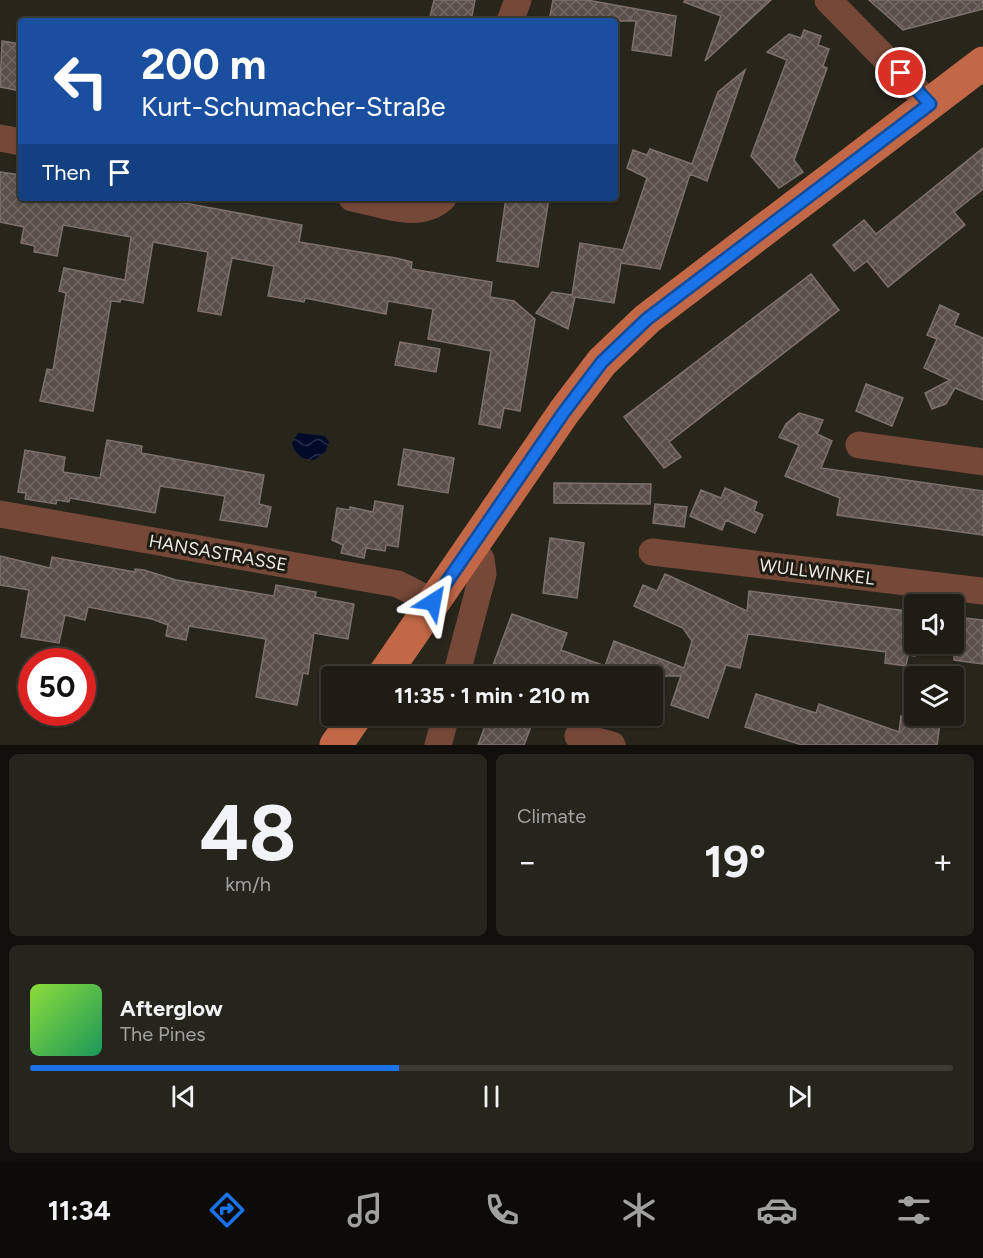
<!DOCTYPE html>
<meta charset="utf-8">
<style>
:root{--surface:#1e1c14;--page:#26251d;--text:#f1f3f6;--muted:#a1a1a0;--line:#3c3a34;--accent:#1a73e8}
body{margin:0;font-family:Figtree,sans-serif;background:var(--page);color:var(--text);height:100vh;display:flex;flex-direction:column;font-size:22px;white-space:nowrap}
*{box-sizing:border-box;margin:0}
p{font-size:20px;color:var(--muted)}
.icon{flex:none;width:33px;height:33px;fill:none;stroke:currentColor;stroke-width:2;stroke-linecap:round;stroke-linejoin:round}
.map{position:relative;height:745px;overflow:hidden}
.side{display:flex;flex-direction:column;gap:9px;padding:9px;background:#100f0b;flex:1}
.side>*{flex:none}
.banner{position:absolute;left:18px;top:18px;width:600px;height:183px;border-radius:6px;box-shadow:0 2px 4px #0004,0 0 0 2px var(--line);background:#1a4fa0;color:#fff;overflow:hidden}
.buttons{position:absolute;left:904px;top:594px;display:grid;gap:12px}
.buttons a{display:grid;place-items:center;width:60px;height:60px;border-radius:6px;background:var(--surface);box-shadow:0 2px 4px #0004,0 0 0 2px var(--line);font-size:30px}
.speed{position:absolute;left:18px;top:648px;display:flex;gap:12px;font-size:30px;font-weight:700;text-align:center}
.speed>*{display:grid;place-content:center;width:78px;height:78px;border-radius:50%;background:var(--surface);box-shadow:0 2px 4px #0004,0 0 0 2px var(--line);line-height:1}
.speed .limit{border:9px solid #d22;background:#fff;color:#111}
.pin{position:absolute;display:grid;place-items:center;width:51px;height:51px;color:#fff;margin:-26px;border:3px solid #fff;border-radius:50%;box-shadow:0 2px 6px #0007}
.me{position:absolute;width:66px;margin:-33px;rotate:34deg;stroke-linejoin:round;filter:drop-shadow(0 0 4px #0008)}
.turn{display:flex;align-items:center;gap:21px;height:126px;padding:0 24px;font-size:27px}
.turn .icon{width:78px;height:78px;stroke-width:2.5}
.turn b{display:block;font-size:42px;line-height:51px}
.then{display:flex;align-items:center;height:57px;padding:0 24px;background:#0003;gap:12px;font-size:22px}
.big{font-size:45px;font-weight:700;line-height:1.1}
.side .card{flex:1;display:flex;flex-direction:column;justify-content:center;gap:9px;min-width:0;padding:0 21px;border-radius:9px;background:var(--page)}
.side .dial{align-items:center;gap:0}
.dial b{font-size:78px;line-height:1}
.song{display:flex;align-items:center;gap:18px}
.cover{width:72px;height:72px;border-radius:9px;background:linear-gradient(135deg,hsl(90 70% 55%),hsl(150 70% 35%))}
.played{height:6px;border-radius:3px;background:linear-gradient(90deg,var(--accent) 40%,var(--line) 40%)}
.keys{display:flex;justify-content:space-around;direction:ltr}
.heat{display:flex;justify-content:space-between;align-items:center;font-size:33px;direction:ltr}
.side .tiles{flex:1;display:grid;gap:9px;grid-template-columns:1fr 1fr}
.card:last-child{grid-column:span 2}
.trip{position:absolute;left:321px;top:666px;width:342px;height:60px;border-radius:6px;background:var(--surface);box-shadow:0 2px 4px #0004,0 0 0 2px var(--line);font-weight:700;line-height:60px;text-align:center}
.dock{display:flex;height:96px;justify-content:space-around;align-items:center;background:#0c0b08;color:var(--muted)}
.dock .icon{width:42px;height:42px}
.dock .selected{color:var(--accent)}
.dock b{font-size:27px;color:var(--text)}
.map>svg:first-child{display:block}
.water{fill:url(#water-waves)}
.building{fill:url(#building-cross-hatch);stroke:#7e716b;stroke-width:1.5}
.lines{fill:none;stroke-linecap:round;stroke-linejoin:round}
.minor{stroke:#754838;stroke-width:27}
.major{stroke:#c26847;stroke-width:33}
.route-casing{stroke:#114b97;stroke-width:15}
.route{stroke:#1a73e8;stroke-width:10}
.labels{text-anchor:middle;stroke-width:6;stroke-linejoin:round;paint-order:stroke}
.street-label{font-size:18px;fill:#eceae3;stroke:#1e1b12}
</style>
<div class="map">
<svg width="983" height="745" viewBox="0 0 983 745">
<defs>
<pattern id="water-waves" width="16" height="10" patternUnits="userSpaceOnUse" patternTransform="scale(1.5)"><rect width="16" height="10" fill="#000b2a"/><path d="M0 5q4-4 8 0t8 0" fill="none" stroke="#252f49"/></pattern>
<pattern id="building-cross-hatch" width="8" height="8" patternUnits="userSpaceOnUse" patternTransform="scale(1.5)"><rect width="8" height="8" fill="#5a4f49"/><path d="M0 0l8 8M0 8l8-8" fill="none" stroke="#726863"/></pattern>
</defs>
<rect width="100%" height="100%" fill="#28251b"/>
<!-- water -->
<path class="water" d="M298,433L325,436L329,442L326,451L314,460C303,461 294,453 292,443Z"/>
<!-- building -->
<path class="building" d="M434,0H475L471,21H429Z
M553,0H587L676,16L671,56L632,50L636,21H549Z
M685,0H771L705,61L721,16L684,2Z
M869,0H983V9L903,30Z
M804,30L821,36L818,45L829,49L823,66L827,68L794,160L803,172L779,188L751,156L787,60L767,52L789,34L801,38Z
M2,41L21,44V91L0,87Z
M745,70L707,181L690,174L660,269L621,263L614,303L575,297L568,329L536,313L552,292L572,295L580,243L623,250L647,178L627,168L633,150L647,155L650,149L692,164L718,92Z
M983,148V189L954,212L965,225L888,287L867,261L854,271L833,245L864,220L876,234Z
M0,172L21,175V198H158L302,225L299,242L396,258L412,262L411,269L492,282L490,297L514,301L535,319L520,411L504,408L500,428L479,424L491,351L428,339L433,309L388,301L386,314L305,298L304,302L268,296L274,266L232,258L221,315L198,311L208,252L153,242L143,303L121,299L120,302L111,301L93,411L40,401L47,369L53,370L66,293L59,291L64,268L125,280L131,237L63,225L57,256L34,252L35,246L21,243L24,227L0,222Z
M506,198H549L538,267L497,261Z
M811,274L839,310L669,442L681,457L664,468L624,417Z
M940,305L959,314L954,325L983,338V400L955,388L946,404L932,409L925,393L950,380L924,368L937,339L927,335Z
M400,342L440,349L436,372L395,365Z
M866,384L903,398L892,426L856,411Z
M799,413L823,420L817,434L832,441L821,468L983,491V535L837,515L840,498L785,476L799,445L779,437L786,424Z
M107,440L142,446L141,453L264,475L259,504L271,507L267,527L220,520L225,496L160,486L155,513L70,498L69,502L57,500L56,504L25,499L26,493L18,492L25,450L65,457L63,472L100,478Z
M404,449L454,458L448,493L398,485Z
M554,483L651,484L650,504L554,503Z
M725,488L757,502L754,511L763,515L755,533L726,520L722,530L690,516L701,490L721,498Z
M375,501L403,506L398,547L386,545L385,551L366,548L364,558L341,553L343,545L332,540L337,508L350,510V507L373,512Z
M655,504L687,507L684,527L653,523Z
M550,538L584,543L577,598L543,593Z
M0,556L50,568L52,557L135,572V569L144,570L176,580L274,596L276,585L316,592L315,597L354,604L348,639L314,633L308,674L303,673L297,705L256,697L266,639L189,626L186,640L166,636L168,625L152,619L88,607L85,620L65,615L59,643L21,637L29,590L0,585Z
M665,574L747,611L749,591L915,612V656L908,655L906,666L885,663L886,652L748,634L740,668L726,665L708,718L671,705L681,676H489L512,614L567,633L561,650L605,666L614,641L684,668L692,641L683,628L634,606L643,585L657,591Z
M954,617L983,620V664L954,660Z
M756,694L816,713L819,704L899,732L901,716H941L937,745H802L745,727Z
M489,716H535L524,745H478Z"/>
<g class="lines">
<!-- minor -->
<path class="minor" d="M828,0L930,104
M510,21L518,0
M0,138L21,142
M352,198C381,203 419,221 443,198
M859,445L983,462
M0,514L398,584L433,602
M652,552L983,591
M456,676L483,574L481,559L470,549
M578,736L612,745
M438,745L446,716"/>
<!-- major -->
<path class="major" d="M383,676L564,412L602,362L647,319L983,63
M336,745L356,716"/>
</g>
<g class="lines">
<!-- route casing -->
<g class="route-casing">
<path id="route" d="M433,602L564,412L602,362L647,319L930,104L901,73"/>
</g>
<!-- route -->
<use href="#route" class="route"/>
</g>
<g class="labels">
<!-- street labels -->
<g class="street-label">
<text transform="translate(218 553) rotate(10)" y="6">HANSASTRASSE</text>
<text transform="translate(817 572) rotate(7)" y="6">WULLWINKEL</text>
</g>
</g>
</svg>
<div class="buttons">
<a><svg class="icon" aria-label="sound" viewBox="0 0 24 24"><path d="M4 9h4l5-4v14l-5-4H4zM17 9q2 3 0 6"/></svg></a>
<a><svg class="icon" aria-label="layers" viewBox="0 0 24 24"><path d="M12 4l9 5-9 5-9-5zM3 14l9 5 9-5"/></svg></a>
</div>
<div class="speed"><div class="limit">50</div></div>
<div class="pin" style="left:901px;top:73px;background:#d93025"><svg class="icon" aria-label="arrive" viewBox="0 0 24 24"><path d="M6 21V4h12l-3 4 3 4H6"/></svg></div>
<svg class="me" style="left:433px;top:602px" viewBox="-20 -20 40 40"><path d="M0-17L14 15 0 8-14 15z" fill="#1a73e8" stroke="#fff" stroke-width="4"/></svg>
<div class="trip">11:35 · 1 min · 210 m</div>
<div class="banner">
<div class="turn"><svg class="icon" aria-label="left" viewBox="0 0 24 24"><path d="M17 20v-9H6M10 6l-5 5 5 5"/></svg><div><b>200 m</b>Kurt-Schumacher-Straße</div></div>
<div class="then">Then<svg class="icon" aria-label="arrive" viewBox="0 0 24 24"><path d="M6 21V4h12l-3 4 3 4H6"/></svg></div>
</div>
</div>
<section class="side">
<div class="tiles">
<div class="card dial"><b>48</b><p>km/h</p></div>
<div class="card"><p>Climate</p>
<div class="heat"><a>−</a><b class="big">19°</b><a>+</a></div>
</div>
<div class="card">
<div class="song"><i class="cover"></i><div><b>Afterglow</b><p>The Pines</p></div></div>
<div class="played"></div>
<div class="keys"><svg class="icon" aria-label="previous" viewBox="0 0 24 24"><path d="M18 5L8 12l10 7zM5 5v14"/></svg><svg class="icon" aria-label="pause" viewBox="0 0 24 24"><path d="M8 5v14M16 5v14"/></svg><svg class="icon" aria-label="next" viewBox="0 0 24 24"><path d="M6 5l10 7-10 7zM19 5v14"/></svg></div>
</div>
</div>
</section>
<nav class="dock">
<b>11:34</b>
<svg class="icon selected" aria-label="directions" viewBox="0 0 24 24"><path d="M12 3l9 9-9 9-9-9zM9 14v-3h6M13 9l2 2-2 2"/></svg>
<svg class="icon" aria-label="music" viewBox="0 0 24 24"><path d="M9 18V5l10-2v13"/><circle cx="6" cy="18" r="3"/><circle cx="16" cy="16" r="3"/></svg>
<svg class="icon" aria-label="phone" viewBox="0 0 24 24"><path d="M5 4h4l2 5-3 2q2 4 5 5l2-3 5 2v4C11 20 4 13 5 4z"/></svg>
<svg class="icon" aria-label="climate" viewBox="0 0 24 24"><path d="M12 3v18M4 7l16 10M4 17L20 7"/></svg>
<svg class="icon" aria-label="car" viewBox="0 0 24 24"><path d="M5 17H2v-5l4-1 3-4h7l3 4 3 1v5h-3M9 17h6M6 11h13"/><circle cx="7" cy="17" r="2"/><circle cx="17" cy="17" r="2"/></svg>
<svg class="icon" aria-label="filters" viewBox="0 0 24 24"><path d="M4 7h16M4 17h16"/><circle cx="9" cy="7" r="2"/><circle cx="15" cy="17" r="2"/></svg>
</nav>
